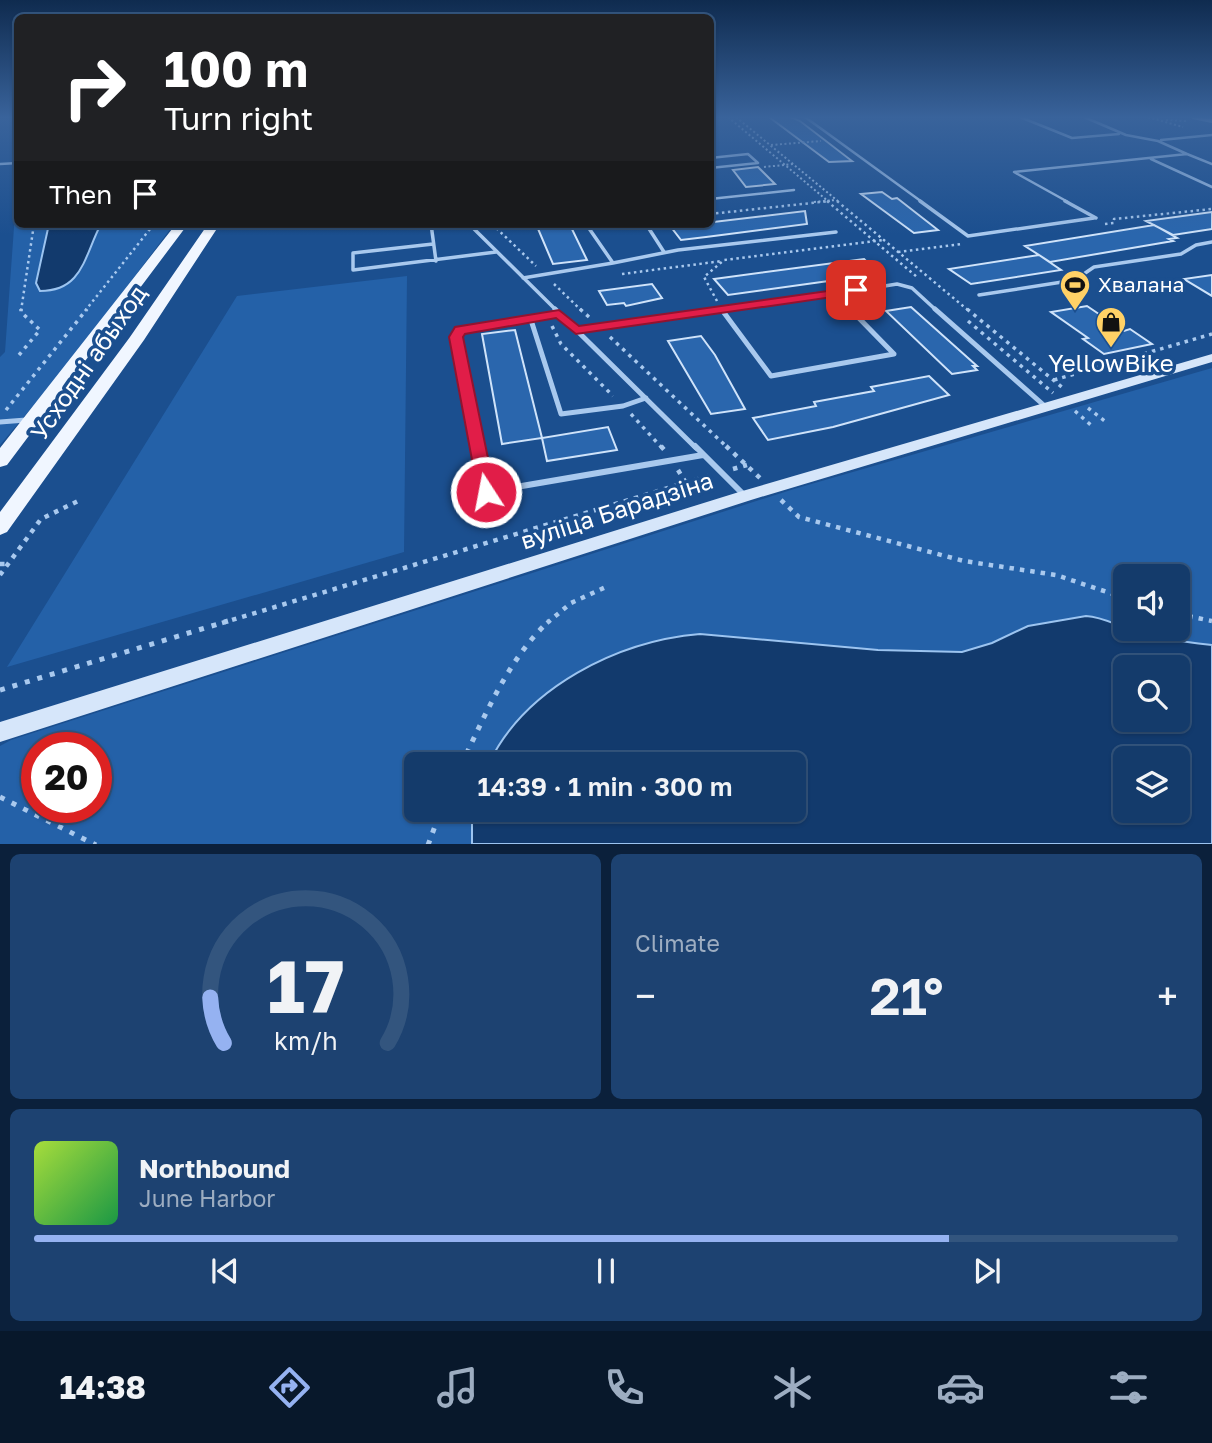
<!DOCTYPE html>
<meta charset="utf-8">
<style>
:root{--surface:#143b6b;--page:#1d4271;--text:#f1f3f6;--muted:#9dadc1;--line:#33557e;--accent:#95b2f1}
body{margin:0;font-family:"Golos Text",sans-serif;background:var(--page);color:var(--text);height:100vh;display:flex;flex-direction:column;font-size:26px;white-space:nowrap}
*{box-sizing:border-box;margin:0}
p{font-size:23px;color:var(--muted)}
.icon{flex:none;width:38px;height:38px;fill:none;stroke:currentColor;stroke-width:2;stroke-linecap:round;stroke-linejoin:round}
.map{position:relative;height:844px;overflow:hidden}
.details{display:flex;flex-direction:column;gap:10px;padding:10px;background:#0b203b;flex:1}
.details>*{flex:none}
.top-card{position:absolute;left:14px;top:14px;width:700px;height:214px;border-radius:10px;box-shadow:0 2px 5px #0004,0 0 0 2px var(--line);background:#202124;color:#fff;overflow:hidden}
.buttons{position:absolute;left:1113px;top:564px;display:grid;gap:14px}
.buttons a{display:grid;place-items:center;width:77px;height:77px;border-radius:10px;background:var(--surface);box-shadow:0 2px 5px #0004,0 0 0 2px var(--line);font-size:35px}
.speed{position:absolute;left:21px;top:732px;display:flex;gap:14px;font-size:35px;font-weight:700;text-align:center}
.speed>*{display:grid;place-content:center;width:91px;height:91px;border-radius:50%;background:var(--surface);box-shadow:0 2px 5px #0004,0 0 0 2px var(--line);line-height:1}
.speed .limit{border:10px solid #d22;background:#fff;color:#111}
.pin{position:absolute;display:grid;place-items:center;width:60px;height:60px;color:#fff;margin:-30px;border-radius:14px;box-shadow:0 4px 10px #0006}
.me{position:absolute;width:77px;margin:-38px;rotate:349deg;stroke-linejoin:round;filter:drop-shadow(0 0 5px #0008)}
.turn{display:flex;align-items:center;gap:24px;height:147px;padding:0 35px;font-size:32px}
.turn .icon{width:91px;height:91px;stroke-width:2.5}
.turn b{display:block;font-size:49px;line-height:60px}
.then{display:flex;align-items:center;height:66px;padding:0 35px;background:#0003;gap:14px;font-size:26px}
.big{font-size:52px;font-weight:600;line-height:1.1}
.details .widget{flex:1;display:flex;flex-direction:column;justify-content:center;gap:10px;min-width:0;padding:0 24px;border-radius:10px;background:var(--page)}
.details .dial{align-items:center;gap:0}
.dial svg{height:182px;overflow:visible;fill:none;stroke:var(--line);stroke-width:7;stroke-linecap:round;text-anchor:middle}
.dial text{fill:var(--text);stroke:none}
.song{display:flex;align-items:center;gap:21px}
.cover{width:84px;height:84px;border-radius:10px;background:linear-gradient(135deg,hsl(80 70% 55%),hsl(140 70% 35%))}
.played{height:7px;border-radius:4px;background:linear-gradient(90deg,var(--accent) 80%,var(--line) 80%)}
.keys{display:flex;justify-content:space-around;direction:ltr}
.heat{display:flex;justify-content:space-between;align-items:center;font-size:38px;direction:ltr}
.details .tiles{flex:1;display:grid;gap:10px;grid-template-columns:1fr 1fr}
.widget:last-child{grid-column:span 2}
.trip{position:absolute;left:404px;top:752px;width:402px;height:70px;border-radius:10px;background:var(--surface);box-shadow:0 2px 5px #0004,0 0 0 2px var(--line);font-weight:600;line-height:70px;text-align:center}
.tabs{display:flex;height:112px;justify-content:space-around;align-items:center;background:#08182b;color:var(--muted)}
.tabs .icon{width:49px;height:49px}
.tabs .current{color:var(--accent)}
.tabs b{font-size:32px;color:var(--text)}
.map>svg:first-child{display:block}
.green{fill:#2461a8;fill-rule:evenodd}
.water{fill:#123a6d;stroke:#9cc4f0;stroke-width:2;fill-rule:evenodd}
.building{fill:#2a66ad;stroke:#cfe3fa;stroke-width:2}
.lines{fill:none;stroke-linecap:round;stroke-linejoin:round}
.path-far4{stroke:#a9c9ee;stroke-width:2;stroke-dasharray:2 2.5;stroke-linecap:butt}
.path-far3{stroke:#a9c9ee;stroke-width:2.5;stroke-dasharray:2.5 3.5;stroke-linecap:butt}
.path-far2{stroke:#a9c9ee;stroke-width:3.5;stroke-dasharray:3.5 5;stroke-linecap:butt}
.path-far1{stroke:#a9c9ee;stroke-width:4.5;stroke-dasharray:4.5 6;stroke-linecap:butt}
.path{stroke:#a9c9ee;stroke-width:5;stroke-dasharray:5 8;stroke-linecap:butt}
.lane-far3{stroke:#a9c9ee;stroke-width:2.5}
.lane-far2{stroke:#a9c9ee;stroke-width:3.5}
.lane-far1{stroke:#a9c9ee;stroke-width:5}
.lane{stroke:#a9c9ee;stroke-width:6}
.secondary{fill:#d6e6fa;fill-rule:evenodd}
.primary{fill:#f0f6ff;fill-rule:evenodd}
.route{fill:#e11d48;stroke:#92132f;stroke-width:2}
.labels{text-anchor:middle;stroke-width:7;stroke-linejoin:round;paint-order:stroke}
.far-poi-label{font-size:21px;fill:#fff;stroke:#1b4f8f;text-anchor:start}
.street-label{font-size:24px;fill:#fff;stroke:#1b4f8f}
.poi-label{font-size:24px;fill:#fff;stroke:#1b4f8f}
</style>
<div class="map">
<svg width="1212" height="845" viewBox="0 0 1212 845">
<rect width="100%" height="100%" fill="#1b4f8f"/>
<!-- green -->
<path class="green" d="M17,186L18,224H174L72,360L0,445V357L5,352Z
M407,276L404,552L7,667L237,296Z
M1212,368V844H0V746L11,740L794,489ZM1125,576H1178V628H1125ZM1125,667H1178V719H1125ZM37,747H96V807H37ZM1125,758H1178V810H1125ZM416,765H794V810H416Z"/>
<!-- water -->
<path class="water" d="M49,224H101C84,256 83,291 40,291L36,283Z
M1086,616C1102,617 1114,624 1126,628C1153,638 1183,642 1212,645V844H472V810H794V765H488C525,687 618,641 700,634L878,650L962,652L992,643L1028,626ZM1125,667H1178V719H1125ZM1125,758H1178V810H1125Z"/>
<!-- building -->
<path class="building" d="M769,117H791L800,121L852,161L829,162Z
M758,167L775,184L746,187L733,170Z
M882,192L892,199L897,198L938,230L914,233L861,194Z
M805,211L807,224L706,237L681,240L671,227Z
M1212,212V229L1173,235L1146,221Z
M536,224L570,225L587,260L553,264Z
M1154,225L1177,238L1169,239L1173,241L1050,262L1025,246Z
M1039,255L1061,270L971,284L949,269Z
M864,259L879,274L728,295L714,279Z
M1212,275V296L1184,279Z
M652,284L662,298L626,306L624,303L607,305L599,291Z
M1087,306L1124,331L1130,329L1152,344L1104,354L1083,339L1088,338L1051,312Z
M911,307L977,366H973L977,370L952,374L886,311Z
M515,330L542,438L502,444L482,334Z
M701,336L715,355L745,409L711,414L668,341Z
M929,376L949,395L833,427L768,440L753,418L816,406L814,402L874,391L871,387Z
M608,427L617,450L547,461L542,438Z"/>
<g class="lines">
<!-- path-far4 -->
<path class="path-far4" d="M728,117L829,202
M736,117L839,202
M1148,117L1183,127
M1166,120L1186,121
M771,145L821,141
M764,167L794,164
M814,202L836,200"/>
<!-- path-far3 -->
<path class="path-far3" d="M827,201L917,277
M837,201L969,311
M710,214L830,201
M492,224L536,266
M1105,224L1114,223V219L1212,209
M898,252L962,244
M622,274L722,261
M554,284L582,311
M717,301L704,277L724,260L884,240
M21,311L34,224
M85,311L154,224"/>
<!-- path-far2 -->
<path class="path-far2" d="M580,309L589,317
M967,309L1063,388
M968,321L1053,393
M552,326L561,344L613,396
M610,337L728,448
M19,355L40,330L21,312V309
M1054,380L1212,334
M1088,408L1106,422
M6,410L87,309
M1075,411L1092,426
M631,414L662,448"/>
<!-- path-far1 -->
<path class="path-far1" d="M661,446L666,452
M726,446L760,478
M733,469L747,465
M678,470L686,483
M781,500L799,517L964,561L1056,575L1125,598
M0,564H8
M0,575L41,519L78,501
M1178,614L1212,621
M222,623L708,476
M547,623L571,603L608,586"/>
<!-- path -->
<path class="path" d="M0,690L228,621
M461,765C485,716 508,659 549,621
M0,797L96,845
M428,845L441,810"/>
<!-- lane-far3 -->
<path class="lane-far3" d="M805,117L922,202
M1020,117L1072,138L1119,134
M1161,140L1212,135
M1187,154L1212,164
M710,158L748,154L758,163L710,168
M1151,159L1212,187
M0,164L18,163
M710,199L794,190
M1068,202L1014,172L1187,154L1158,141L1126,135L1084,117"/>
<!-- lane-far2 -->
<path class="lane-far2" d="M920,201L968,236L1094,218
M1065,201L1096,218
M382,224V228L431,224L436,261
M469,224L557,311
M646,224L664,252
M433,244L353,253V270L496,252
M613,263L678,250L836,232
M523,278L613,263L586,224
M835,294L897,284L912,288L937,311
M979,295L1075,280L1094,267L1181,254L1196,245L1212,242
M722,310L835,294L851,311
M716,311L722,310"/>
<!-- lane-far1 -->
<path class="lane-far1" d="M555,309L696,448
M935,309L1047,408
M722,310L771,376L894,354L850,309
M722,310L729,309
M531,320L561,414L623,406L646,398
M576,330L722,310
M0,422L26,420
M478,448L456,337L460,330L560,314"/>
<!-- lane -->
<path class="lane" d="M478,446L487,492L703,455
M695,446L745,496"/>
<!-- secondary -->
<path class="secondary" d="M1191,117L1212,119V123L1192,119Z
M1212,354V362L751,500L0,742V722L739,492Z"/>
<!-- primary -->
<path class="primary" d="M176,224H188L7,465L0,467V448Z
M208,224H220L144,340L7,532L0,535V512L130,337Z"/>
</g>
<!-- sky -->
<linearGradient id="sky" x2="0" y2="1"><stop stop-color="#0f2b4f"/><stop offset="0.5" stop-color="#39639b"/><stop offset="1" stop-color="#39639b" stop-opacity="0"/></linearGradient>
<rect width="1212" height="235" fill="url(#sky)"/>
<!-- route -->
<path class="route" d="M856,287L860,288V293L576,334L556,318L465,334L463,337L495,492L486,499L478,492L449,337L455,327L559,310L579,326Z"/>
<!-- icons -->
<defs>
<g id="stadium-pin" transform="scale(1.575)"><path d="M0 17L-7.5 6A9.5 9.5 0 1 1 7.5 6Z" fill="#ffd166" stroke="#1b4f8f"/><path d="M0-5a6.5 5 0 1 0 0 10a6.5 5 0 1 0 0-10ZM-3.5-1.8h7v3.6h-7Z" fill="#111"/></g>
<g id="shop-pin" transform="scale(1.575)"><path d="M0 17L-7.5 6A9.5 9.5 0 1 1 7.5 6Z" fill="#ffd166" stroke="#1b4f8f"/><path d="M-5-2.5h2.3a2.7 3.5 0 0 1 5.4 0H5L5.5 6h-11ZM-1.5-2.5h3a1.5 2.3 0 0 0-3 0Z" fill="#111"/></g>
</defs>
<g fill-rule="evenodd">
<use href="#stadium-pin" x="1075" y="285"/>
<use href="#shop-pin" x="1111" y="322"/>
</g>
<g class="labels">
<!-- far-poi labels -->
<g class="far-poi-label">
<text x="1098" y="292">Хвалана</text>
</g>
<!-- street labels -->
<g class="street-label">
<text transform="translate(89 363) rotate(-55)" y="8">Усходні абыход</text>
<text transform="translate(617 511) rotate(-18)" y="8">вуліца Барадзіна</text>
</g>
<!-- poi labels -->
<g class="poi-label">
<text x="1111" y="372">YellowBike</text>
</g>
</g>
</svg>
<div class="buttons">
<a><svg class="icon" aria-label="sound" viewBox="0 0 24 24"><path d="M4 9h4l5-4v14l-5-4H4zM17 9q2 3 0 6"/></svg></a>
<a><svg class="icon" aria-label="search" viewBox="0 0 24 24"><circle cx="10" cy="10" r="6"/><path d="M15 15l6 6"/></svg></a>
<a><svg class="icon" aria-label="layers" viewBox="0 0 24 24"><path d="M12 4l9 5-9 5-9-5zM3 14l9 5 9-5"/></svg></a>
</div>
<div class="speed"><div class="limit">20</div></div>
<div class="pin" style="left:856px;top:290px;background:#d93025"><svg class="icon" aria-label="arrive" viewBox="0 0 24 24"><path d="M6 21V4h12l-3 4 3 4H6"/></svg></div>
<svg class="me" style="left:486px;top:492px" viewBox="-20 -20 40 40"><circle r="17" fill="#e11d48" stroke="#fff" stroke-width="3"/><path d="M0-11L8 9 0 5-8 9z" fill="#fff"/></svg>
<div class="trip">14:39 · 1 min · 300 m</div>
<div class="top-card">
<div class="turn"><svg class="icon" aria-label="right" viewBox="0 0 24 24"><path d="M7 20v-9h11M14 6l5 5-5 5"/></svg><div><b>100 m</b>Turn right</div></div>
<div class="then">Then<svg class="icon" aria-label="arrive" viewBox="0 0 24 24"><path d="M6 21V4h12l-3 4 3 4H6"/></svg></div>
</div>
</div>
<section class="details">
<div class="tiles">
<div class="widget dial"><svg viewBox="0 0 100 80">
<path d="M14 69A42 42 0 1 1 86 69"/>
<path d="M14 69A42 42 0 0 1 8 49" stroke="#95b2f1"/>
<text x="50" y="56" font-size="32" font-weight="700">17</text>
<text x="50" y="72" font-size="11">km/h</text>
</svg></div>
<div class="widget"><p>Climate</p>
<div class="heat"><a>−</a><b class="big">21°</b><a>+</a></div>
</div>
<div class="widget">
<div class="song"><i class="cover"></i><div><b>Northbound</b><p>June Harbor</p></div></div>
<div class="played"></div>
<div class="keys"><svg class="icon" aria-label="previous" viewBox="0 0 24 24"><path d="M18 5L8 12l10 7zM5 5v14"/></svg><svg class="icon" aria-label="pause" viewBox="0 0 24 24"><path d="M8 5v14M16 5v14"/></svg><svg class="icon" aria-label="next" viewBox="0 0 24 24"><path d="M6 5l10 7-10 7zM19 5v14"/></svg></div>
</div>
</div>
</section>
<nav class="tabs">
<b>14:38</b>
<svg class="icon current" aria-label="directions" viewBox="0 0 24 24"><path d="M12 3l9 9-9 9-9-9zM9 14v-3h6M13 9l2 2-2 2"/></svg>
<svg class="icon" aria-label="music" viewBox="0 0 24 24"><path d="M9 18V5l10-2v13"/><circle cx="6" cy="18" r="3"/><circle cx="16" cy="16" r="3"/></svg>
<svg class="icon" aria-label="phone" viewBox="0 0 24 24"><path d="M5 4h4l2 5-3 2q2 4 5 5l2-3 5 2v4C11 20 4 13 5 4z"/></svg>
<svg class="icon" aria-label="climate" viewBox="0 0 24 24"><path d="M12 3v18M4 7l16 10M4 17L20 7"/></svg>
<svg class="icon" aria-label="car" viewBox="0 0 24 24"><path d="M5 17H2v-5l4-1 3-4h7l3 4 3 1v5h-3M9 17h6M6 11h13"/><circle cx="7" cy="17" r="2"/><circle cx="17" cy="17" r="2"/></svg>
<svg class="icon" aria-label="filters" viewBox="0 0 24 24"><path d="M4 7h16M4 17h16"/><circle cx="9" cy="7" r="2"/><circle cx="15" cy="17" r="2"/></svg>
</nav>
